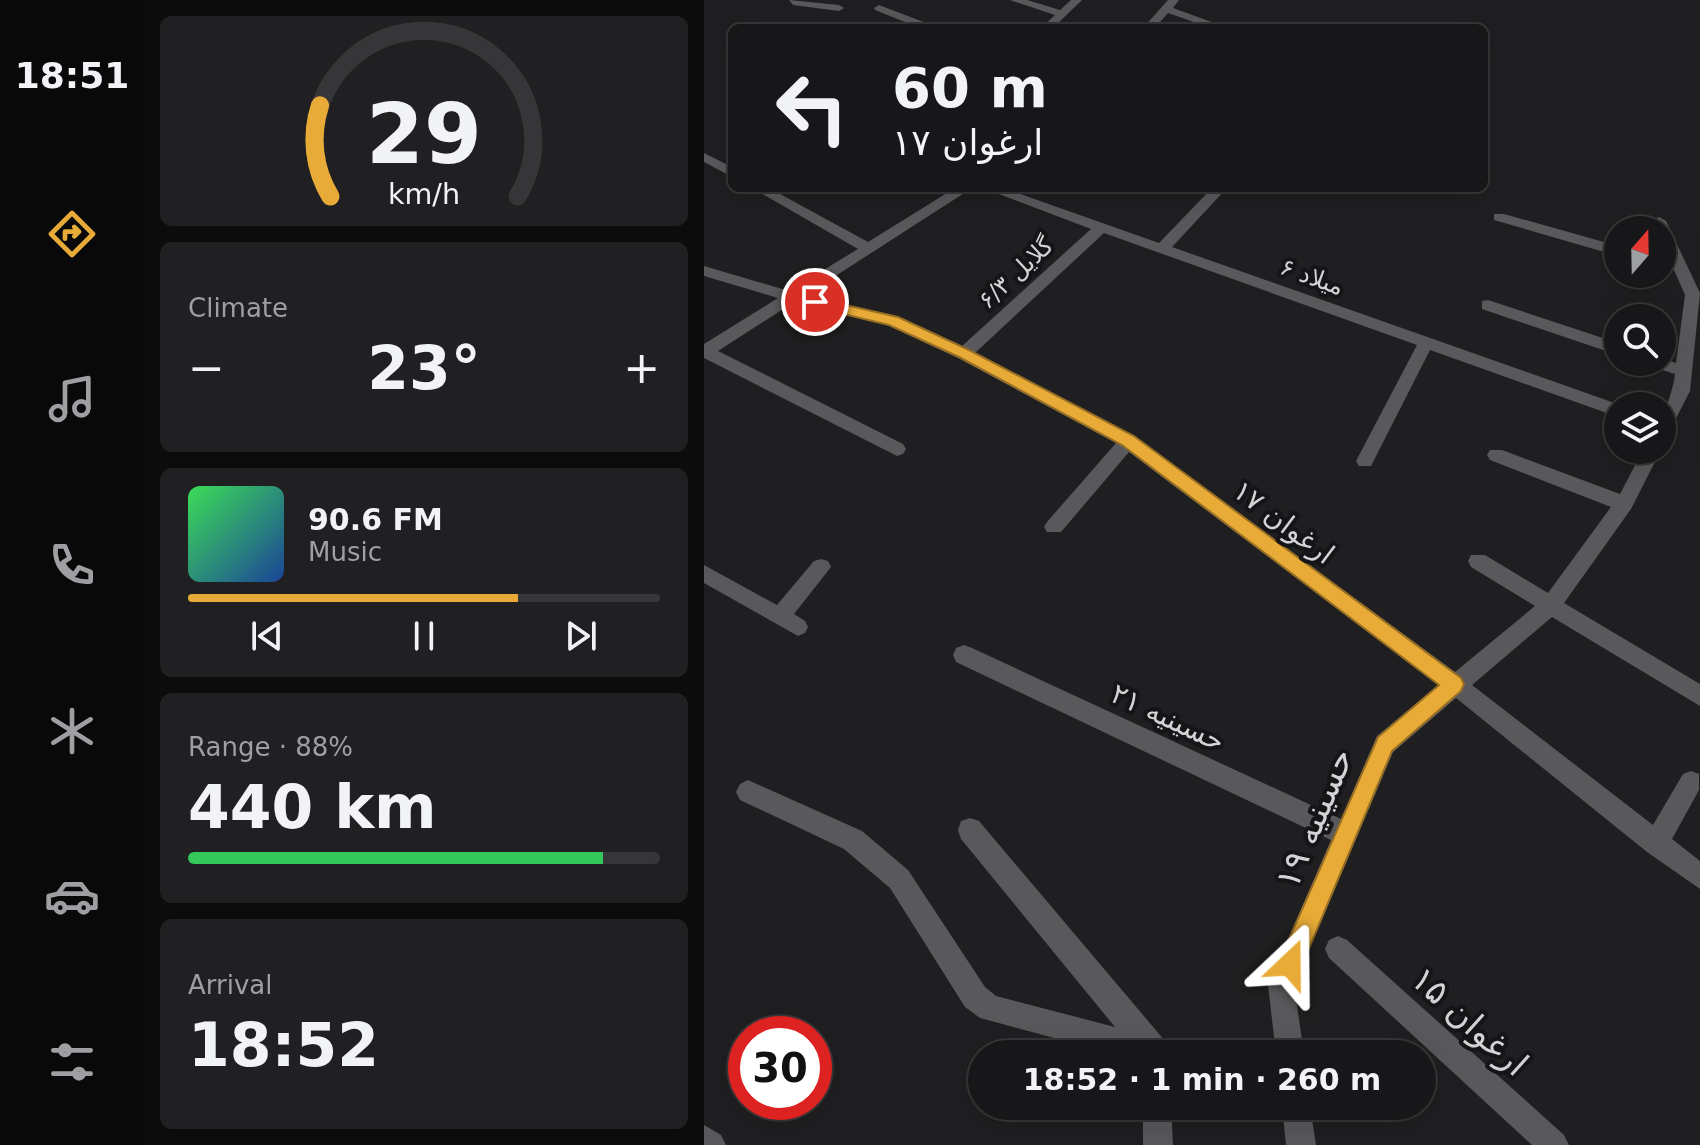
<!DOCTYPE html>
<meta charset="utf-8">
<style>
:root{--surface:#171618;--page:#201f21;--text:#f1f3f6;--muted:#9e9fa2;--line:#363537;--accent:#e8ab37}
body{margin:0;font-family:"DejaVu Sans","Noto Naskh Arabic",sans-serif;background:var(--page);color:var(--text);height:100vh;display:flex;flex-direction:column;font-size:30px;white-space:nowrap}
*{box-sizing:border-box;margin:0}
p{font-size:26px;color:var(--muted)}
.icon{flex:none;width:44px;height:44px;fill:none;stroke:currentColor;stroke-width:2;stroke-linecap:round;stroke-linejoin:round}
.map{position:relative;flex:1;overflow:hidden}
.side{display:flex;flex-direction:column;gap:16px;padding:16px;background:#0d0c0d;width:560px}
.side>*{flex:none}
.banner{position:absolute;left:24px;top:24px;width:760px;height:168px;border-radius:12px;box-shadow:0 8px 32px #0002,0 0 0 2px var(--line);background:#171618;color:var(--text);overflow:hidden}
.needle{width:52px;rotate:20deg}
.fabs{position:absolute;left:900px;top:216px;display:grid;gap:16px}
.fabs a{display:grid;place-items:center;width:72px;height:72px;border-radius:50%;background:var(--surface);box-shadow:0 8px 32px #0002,0 0 0 2px var(--line);font-size:40px}
.speed{position:absolute;left:24px;top:1016px;display:flex;gap:16px;font-size:40px;font-weight:700;text-align:center}
.speed>*{display:grid;place-content:center;width:104px;height:104px;border-radius:50%;background:var(--surface);box-shadow:0 8px 32px #0002,0 0 0 2px var(--line);line-height:1}
.speed .limit{border:12px solid #d22;background:#fff;color:#111}
.pin{position:absolute;display:grid;place-items:center;width:68px;height:68px;color:#fff;margin:-34px;border:4px solid #fff;border-radius:50%;box-shadow:0 2px 8px #0007}
.me{position:absolute;width:88px;margin:-44px;rotate:23deg;stroke-linejoin:round;filter:drop-shadow(0 0 6px #0008)}
.turn{display:flex;align-items:center;gap:28px;height:168px;padding:0 32px;font-size:36px}
.turn .icon{width:104px;height:104px;stroke-width:2.5}
.turn b{display:block;font-size:56px;line-height:68px}
.big{font-size:60px;font-weight:600;line-height:1.1}
.side .tile{flex:1;display:flex;flex-direction:column;justify-content:center;gap:12px;min-width:0;padding:0 28px;border-radius:12px;background:var(--page)}
.side .dial{align-items:center;gap:0}
.dial svg{height:208px;overflow:visible;fill:none;stroke:var(--line);stroke-width:7;stroke-linecap:round;text-anchor:middle}
.dial text{fill:var(--text);stroke:none}
.song{display:flex;align-items:center;gap:24px}
.cover{width:96px;height:96px;border-radius:12px;background:linear-gradient(135deg,hsl(130 70% 55%),hsl(220 70% 35%))}
.played{height:8px;border-radius:4px;background:linear-gradient(90deg,var(--accent) 70%,var(--line) 70%)}
.keys{display:flex;justify-content:space-around;direction:ltr}
.heat{display:flex;justify-content:space-between;align-items:center;font-size:44px;direction:ltr}
.charge{height:12px;border-radius:6px;background:linear-gradient(90deg,#34c759 88%,var(--line) 0)}
.trip{position:absolute;left:264px;top:1040px;width:468px;height:80px;border-radius:40px;background:var(--surface);box-shadow:0 8px 32px #0002,0 0 0 2px var(--line);font-weight:600;line-height:80px;text-align:center}
main{display:flex;flex:1;min-height:0}
.dock{display:flex;flex-direction:column;width:144px;justify-content:space-around;align-items:center;background:#09090a;color:var(--muted)}
.dock .icon{width:56px;height:56px}
.dock .on{color:var(--accent)}
.dock b{font-size:36px;color:var(--text)}
.map>svg:first-child{display:block}
.lines{fill:none;stroke-linecap:round;stroke-linejoin:round}
.minor{fill:#59585b;fill-rule:evenodd}
.route{fill:#e8ab37;stroke:#976f24;stroke-width:2}
.labels{text-anchor:middle;stroke-width:8;stroke-linejoin:round;paint-order:stroke}
.far-street-label{font-size:24px;fill:#d3d2d4;stroke:#151417}
.street-label{font-size:28px;fill:#d3d2d4;stroke:#151417}
.near-street-label{font-size:34px;fill:#d3d2d4;stroke:#151417}
</style>
<main>
<nav class="dock">
<b>18:51</b>
<svg class="icon on" aria-label="directions" viewBox="0 0 24 24"><path d="M12 3l9 9-9 9-9-9zM9 14v-3h6M13 9l2 2-2 2"/></svg>
<svg class="icon" aria-label="music" viewBox="0 0 24 24"><path d="M9 18V5l10-2v13"/><circle cx="6" cy="18" r="3"/><circle cx="16" cy="16" r="3"/></svg>
<svg class="icon" aria-label="phone" viewBox="0 0 24 24"><path d="M5 4h4l2 5-3 2q2 4 5 5l2-3 5 2v4C11 20 4 13 5 4z"/></svg>
<svg class="icon" aria-label="climate" viewBox="0 0 24 24"><path d="M12 3v18M4 7l16 10M4 17L20 7"/></svg>
<svg class="icon" aria-label="car" viewBox="0 0 24 24"><path d="M5 17H2v-5l4-1 3-4h7l3 4 3 1v5h-3M9 17h6M6 11h13"/><circle cx="7" cy="17" r="2"/><circle cx="17" cy="17" r="2"/></svg>
<svg class="icon" aria-label="filters" viewBox="0 0 24 24"><path d="M4 7h16M4 17h16"/><circle cx="9" cy="7" r="2"/><circle cx="15" cy="17" r="2"/></svg>
</nav>
<section class="side">
<div class="tile dial"><svg viewBox="0 0 100 80">
<path d="M14 69A42 42 0 1 1 86 69"/>
<path d="M14 69A42 42 0 0 1 10 34" stroke="#e8ab37"/>
<text x="50" y="56" font-size="32" font-weight="700">29</text>
<text x="50" y="72" font-size="11">km/h</text>
</svg></div>
<div class="tile"><p>Climate</p>
<div class="heat"><a>−</a><b class="big">23°</b><a>+</a></div>
</div>
<div class="tile">
<div class="song"><i class="cover"></i><div><b>90.6 FM</b><p>Music</p></div></div>
<div class="played"></div>
<div class="keys"><svg class="icon" aria-label="previous" viewBox="0 0 24 24"><path d="M18 5L8 12l10 7zM5 5v14"/></svg><svg class="icon" aria-label="pause" viewBox="0 0 24 24"><path d="M8 5v14M16 5v14"/></svg><svg class="icon" aria-label="next" viewBox="0 0 24 24"><path d="M6 5l10 7-10 7zM19 5v14"/></svg></div>
</div>
<div class="tile"><p>Range · 88%</p><b class="big">440 km</b><div class="charge"></div></div>
<div class="tile"><p>Arrival</p><b class="big">18:52</b></div>
</section>
<div class="map">
<svg width="996" height="1145" viewBox="0 0 996 1145">
<rect width="100%" height="100%" fill="#1f1e20"/>
<g class="lines">
<!-- minor -->
<path class="minor" d="M85,0L135,5L140,8L135,11L89,5Z
M306,0H323L356,10L367,0H378L349,28H337L351,15Z
M464,0H475L469,8L524,28H507L464,13L451,28H439Z
M175,5L230,26L232,28H216L171,10L170,8Z
M0,153L28,167V177L0,162Z
M48,188H65L164,242L251,188H268L102,295L195,317L258,346L387,229L279,188H299L455,243L508,188H523L468,247L919,406H914V417L726,350L667,466H655L652,461L713,345L400,233L271,353L430,436L751,672L831,606L767,567L764,561L767,555H781L844,593L907,507L786,460L783,455L786,450H798L916,494L939,450H957L927,509L860,603L996,684V706L848,617L768,685L949,825L979,774L987,771L995,774V790L968,839L996,861V889L943,852L752,698L689,752L590,985L600,1054H572L564,985L627,840L252,662L249,655L252,648L260,645L268,648L637,819L673,736L735,685L425,452L357,532H343L340,527L343,522L412,443L254,358L184,325L90,302L14,351L199,444L202,449L199,454L193,456L0,358V344L74,298L0,276V266L85,291L154,249Z
M790,214H800L914,246V256L790,220Z
M955,217L962,221L996,293L986,391L964,434L958,436C958,409 968,398 971,374L946,366L944,362H958V358L972,363L981,295L958,243V230H952L948,221Z
M784,300L914,343V355L778,309V301Z
M117,559L124,561L127,567L90,614L101,621L104,627L101,633L94,636L0,583V565L73,605L110,561Z
M44,780L158,831L204,870L281,987L292,996L411,1027L257,839L254,830L257,821L266,818L275,821L461,1041L465,1054H410L276,1018L261,1007L186,888L140,849L36,800L32,792L36,784Z
M634,936L643,940L860,1135L865,1145H828L625,958L621,949L625,940Z
M439,1106H467L469,1145H439Z
M578,1106H606L612,1145H582Z
M0,1125L17,1135L22,1145H0Z"/>
</g>
<!-- route -->
<path class="route" d="M111,298L194,317L265,350L430,436L757,678L760,684L757,691L688,751L595,972L586,976L578,972L574,964L674,737L735,685L418,445L255,357L185,325L106,306V299Z"/>
<g class="labels">
<!-- far-street labels -->
<g class="far-street-label">
<text transform="translate(312 273) rotate(-43)" y="8">گلایل ۶/۳</text>
<text transform="translate(608 277) rotate(20)" y="8">میلاد ۶</text>
</g>
<!-- street labels -->
<g class="street-label">
<text transform="translate(580 522) rotate(37)" y="10">ارغوان ۱۷</text>
<text transform="translate(464 717) rotate(25)" y="10">حسینیه ۲۱</text>
</g>
<!-- near-street labels -->
<g class="near-street-label">
<text transform="translate(610 818) rotate(-67)" y="12">حسینیه ۱۹</text>
<text transform="translate(766 1021) rotate(42)" y="12">ارغوان ۱۵</text>
</g>
</g>
</svg>
<div class="fabs">
<a><svg class="needle" viewBox="-14 -14 28 28"><path d="M0-13l5 13h-10z" fill="#e53935"/><path d="M0 13l5-13h-10z" fill="#9e9fa2"/></svg></a>
<a><svg class="icon" aria-label="search" viewBox="0 0 24 24"><circle cx="10" cy="10" r="6"/><path d="M15 15l6 6"/></svg></a>
<a><svg class="icon" aria-label="layers" viewBox="0 0 24 24"><path d="M12 4l9 5-9 5-9-5zM3 14l9 5 9-5"/></svg></a>
</div>
<div class="speed"><div class="limit">30</div></div>
<div class="pin" style="left:111px;top:302px;background:#d93025"><svg class="icon" aria-label="arrive" viewBox="0 0 24 24"><path d="M6 21V4h12l-3 4 3 4H6"/></svg></div>
<svg class="me" style="left:586px;top:964px" viewBox="-20 -20 40 40"><path d="M0-17L14 15 0 8-14 15z" fill="#e8ab37" stroke="#fff" stroke-width="4"/></svg>
<div class="trip">18:52 · 1 min · 260 m</div>
<div class="banner">
<div class="turn"><svg class="icon" aria-label="left" viewBox="0 0 24 24"><path d="M17 20v-9H6M10 6l-5 5 5 5"/></svg><div><b>60 m</b>ارغوان ۱۷</div></div>
</div>
</div>
</main>
